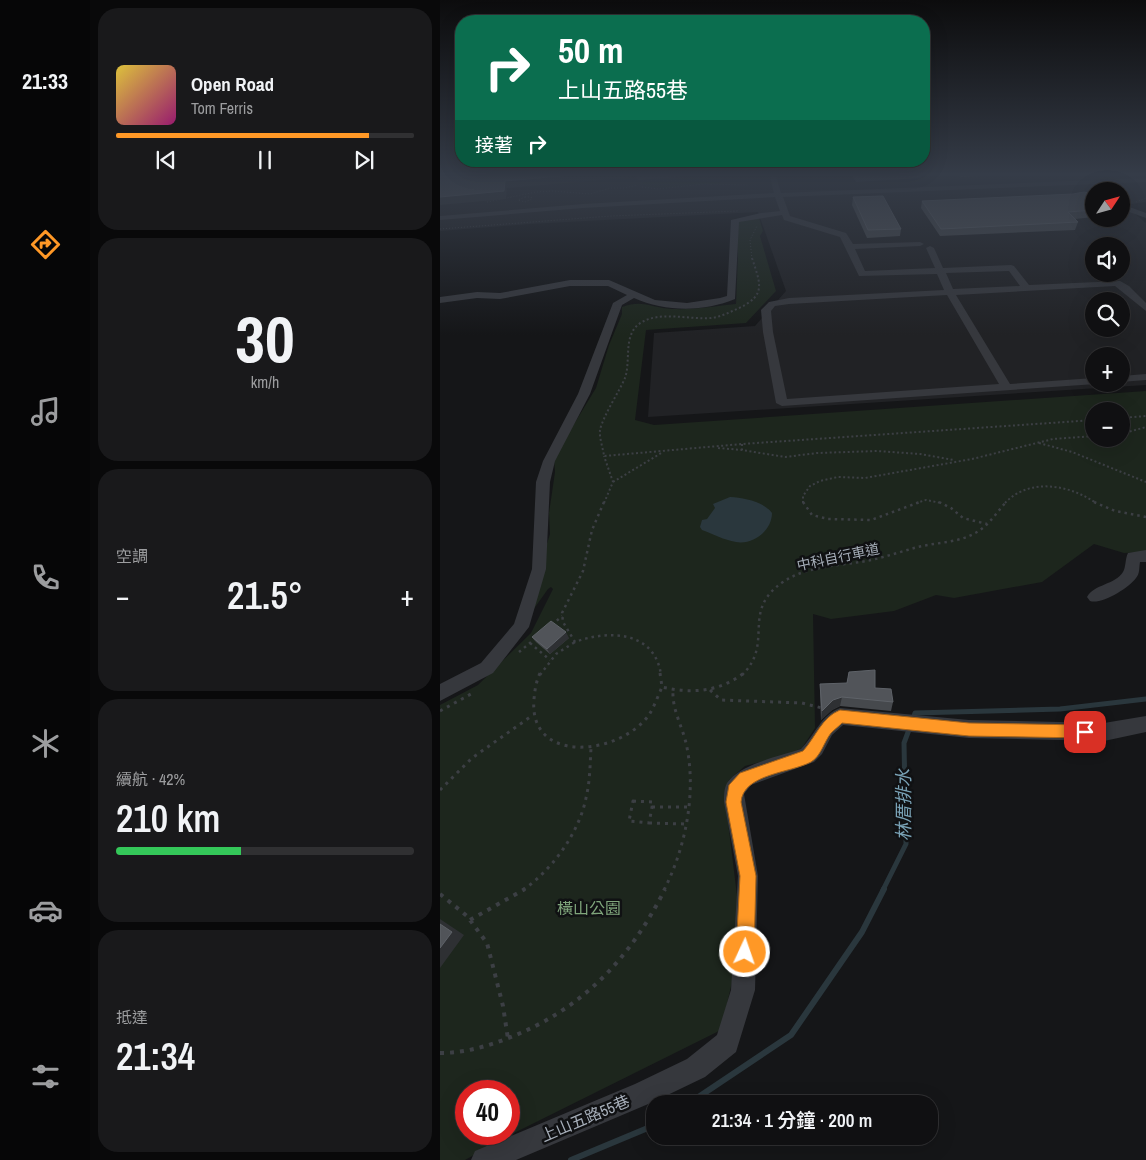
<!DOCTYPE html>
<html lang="zh-TW">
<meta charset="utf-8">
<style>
:root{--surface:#101012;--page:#19191b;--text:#f1f3f6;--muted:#9c9d9f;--line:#303032;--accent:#ff9826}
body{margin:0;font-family:"Archivo Narrow","Noto Sans TC",sans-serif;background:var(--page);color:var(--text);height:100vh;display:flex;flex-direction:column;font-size:19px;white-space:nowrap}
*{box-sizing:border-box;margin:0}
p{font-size:16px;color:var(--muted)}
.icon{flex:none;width:28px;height:28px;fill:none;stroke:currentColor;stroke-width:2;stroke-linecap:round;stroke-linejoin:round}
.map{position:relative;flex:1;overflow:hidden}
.panel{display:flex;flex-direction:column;gap:8px;padding:8px;background:#09090a;width:350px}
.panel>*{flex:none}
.top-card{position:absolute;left:15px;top:15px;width:475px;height:152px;border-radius:20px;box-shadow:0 5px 20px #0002,0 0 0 1px var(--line);background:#0b6e4f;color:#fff;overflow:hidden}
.needle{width:32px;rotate:54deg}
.fabs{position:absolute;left:645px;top:182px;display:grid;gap:10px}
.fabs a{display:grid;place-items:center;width:45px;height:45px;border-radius:50%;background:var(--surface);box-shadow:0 5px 20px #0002,0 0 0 1px var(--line);font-size:25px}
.speed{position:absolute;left:15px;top:1080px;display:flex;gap:10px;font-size:25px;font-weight:700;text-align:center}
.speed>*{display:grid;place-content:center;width:65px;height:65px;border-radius:50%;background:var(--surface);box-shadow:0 5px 20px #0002,0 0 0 1px var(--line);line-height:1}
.speed .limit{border:8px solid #d22;background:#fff;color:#111}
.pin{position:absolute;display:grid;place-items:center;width:42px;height:42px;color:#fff;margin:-21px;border-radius:10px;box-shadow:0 2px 8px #0006}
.me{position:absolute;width:55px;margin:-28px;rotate:3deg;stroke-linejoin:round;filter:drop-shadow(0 0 4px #0008)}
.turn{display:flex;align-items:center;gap:18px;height:105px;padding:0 20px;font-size:22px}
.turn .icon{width:65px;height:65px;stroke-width:2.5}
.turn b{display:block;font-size:35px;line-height:42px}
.then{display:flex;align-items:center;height:48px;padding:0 20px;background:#0003;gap:10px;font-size:19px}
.big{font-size:38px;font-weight:600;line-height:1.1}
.panel .card{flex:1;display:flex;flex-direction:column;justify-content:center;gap:8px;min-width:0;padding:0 18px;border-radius:20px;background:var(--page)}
.panel .dial{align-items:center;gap:0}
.dial b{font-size:65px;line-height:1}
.song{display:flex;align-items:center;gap:15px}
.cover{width:60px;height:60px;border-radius:8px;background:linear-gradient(135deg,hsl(50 70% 55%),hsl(320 70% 35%))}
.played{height:5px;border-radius:2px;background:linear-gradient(90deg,var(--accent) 85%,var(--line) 85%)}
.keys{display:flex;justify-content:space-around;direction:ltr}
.heat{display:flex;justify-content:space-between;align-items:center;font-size:28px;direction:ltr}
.charge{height:8px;border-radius:4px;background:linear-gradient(90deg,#34c759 42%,var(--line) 0)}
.trip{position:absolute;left:206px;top:1095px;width:292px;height:50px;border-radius:20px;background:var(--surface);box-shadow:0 5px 20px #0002,0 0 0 1px var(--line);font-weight:600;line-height:50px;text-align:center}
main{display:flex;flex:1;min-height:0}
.tab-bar{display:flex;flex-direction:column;width:90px;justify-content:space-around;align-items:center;background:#060607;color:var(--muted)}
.tab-bar .icon{width:35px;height:35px}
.tab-bar .on{color:var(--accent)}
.tab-bar b{font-size:22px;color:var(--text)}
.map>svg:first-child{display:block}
.built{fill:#212225;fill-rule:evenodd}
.green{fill:#1d261d;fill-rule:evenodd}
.water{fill:#2a373d}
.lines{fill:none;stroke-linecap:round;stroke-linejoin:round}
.stream-far1{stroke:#2a373d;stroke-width:5}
.stream{stroke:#2a373d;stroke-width:6}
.path-far4{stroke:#3c3f44;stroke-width:1;stroke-dasharray:1 2;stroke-linecap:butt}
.path-far3{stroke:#3c3f44;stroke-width:2;stroke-dasharray:2 2.5;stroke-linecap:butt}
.path-far2{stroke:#3c3f44;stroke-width:2.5;stroke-dasharray:2.5 4;stroke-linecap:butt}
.path-far1{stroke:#3c3f44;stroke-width:3;stroke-dasharray:3 5;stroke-linecap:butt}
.path{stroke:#3c3f44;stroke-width:4;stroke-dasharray:4 6;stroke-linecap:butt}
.minor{fill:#36383d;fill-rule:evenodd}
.wall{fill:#46494d}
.shaded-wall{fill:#2e3033}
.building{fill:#515459;stroke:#5e6268}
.route{fill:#ff9826;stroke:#a66319}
.labels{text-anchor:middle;stroke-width:5;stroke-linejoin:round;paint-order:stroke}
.street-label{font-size:14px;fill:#a6aeb9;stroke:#101113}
.near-park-label{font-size:16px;fill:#7fa57b;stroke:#101113}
.near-street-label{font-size:16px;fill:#a6aeb9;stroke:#101113}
.near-water-label{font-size:18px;font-style:italic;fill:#7aa3b7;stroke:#101113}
</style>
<main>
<nav class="tab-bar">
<b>21:33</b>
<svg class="icon on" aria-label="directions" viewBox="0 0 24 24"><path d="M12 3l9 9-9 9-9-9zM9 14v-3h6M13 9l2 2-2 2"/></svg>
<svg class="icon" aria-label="music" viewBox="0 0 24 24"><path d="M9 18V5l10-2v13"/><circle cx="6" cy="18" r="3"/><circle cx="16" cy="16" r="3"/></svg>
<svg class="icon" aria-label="phone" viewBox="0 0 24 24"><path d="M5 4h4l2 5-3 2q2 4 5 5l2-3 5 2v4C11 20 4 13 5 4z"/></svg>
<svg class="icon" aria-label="climate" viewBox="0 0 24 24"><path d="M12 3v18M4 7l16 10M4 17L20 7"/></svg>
<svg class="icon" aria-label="car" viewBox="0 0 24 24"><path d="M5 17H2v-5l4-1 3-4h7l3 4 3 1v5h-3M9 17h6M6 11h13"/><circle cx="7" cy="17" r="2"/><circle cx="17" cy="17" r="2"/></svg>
<svg class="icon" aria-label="filters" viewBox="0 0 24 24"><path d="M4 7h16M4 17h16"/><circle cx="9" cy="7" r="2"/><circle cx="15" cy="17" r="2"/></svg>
</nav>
<section class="panel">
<div class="card">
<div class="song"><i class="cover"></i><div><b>Open Road</b><p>Tom Ferris</p></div></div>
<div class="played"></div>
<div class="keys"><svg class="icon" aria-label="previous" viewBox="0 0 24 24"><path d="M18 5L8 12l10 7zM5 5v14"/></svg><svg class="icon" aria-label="pause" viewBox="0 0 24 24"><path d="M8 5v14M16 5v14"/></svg><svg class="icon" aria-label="next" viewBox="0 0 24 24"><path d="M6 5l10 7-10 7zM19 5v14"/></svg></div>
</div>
<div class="card dial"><b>30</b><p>km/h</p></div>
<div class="card"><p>空調</p>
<div class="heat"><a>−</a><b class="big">21.5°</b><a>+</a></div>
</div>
<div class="card"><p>續航 · 42%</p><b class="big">210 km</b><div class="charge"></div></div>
<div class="card"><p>抵達</p><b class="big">21:34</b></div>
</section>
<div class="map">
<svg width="706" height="1160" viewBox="0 0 706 1160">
<rect width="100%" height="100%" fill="#151618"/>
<!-- built -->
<path class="built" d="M0,173H706V202L684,205L706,223V385L208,417L214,333L315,326L346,291L318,212L89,224L0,231ZM654,191H681V219H654ZM654,246H681V274H654ZM654,301H681V329H654ZM654,356H681V384H654Z"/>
<!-- green -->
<path class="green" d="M255,177L256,179L268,178L269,182H278L285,185L259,184L224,189L200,185L204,181Z
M319,218L323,231L320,236L336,291L306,323L206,330L195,420L214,425L706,391V552L684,553L654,544L602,582L514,598L496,595L454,611L391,619L373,614L375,728L362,748L347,755L305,766L289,780L285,797L298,904L292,982L281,1030L62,1139L25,1160H0V705L38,685L91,633L113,589L111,587L108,589L81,627L110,534L109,513L115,472L114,457L156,388L169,345L182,314V307C203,299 211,308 233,309C254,310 275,306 296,304L298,257L296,224L299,221ZM654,411H681V439H654ZM26,1091H69V1134H26Z"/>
<!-- water -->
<path class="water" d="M290,497C304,498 323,501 332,513C332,530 314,545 296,542C284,540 273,534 262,530L260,527L262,520L267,519L275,508L273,504Z"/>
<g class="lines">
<!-- stream-far1 -->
<path class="stream-far1" d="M473,719L475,713L620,709L706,699
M443,890L466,844L464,743L470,727"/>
<!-- stream -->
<path class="stream" d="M248,1104L351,1035L422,932L444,889
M131,1160L215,1125"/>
<!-- path-far4 -->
<path class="path-far4" d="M202,187L218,189L264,184L307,185
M85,197H91L92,199L85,202L78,200Z
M47,202L96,192L113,191L150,194L171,188H185L197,185
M696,202L706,198
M0,229L171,216L298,211
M312,259L310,240L317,226"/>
<!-- path-far3 -->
<path class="path-far3" d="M312,258C320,283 327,295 299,308C290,312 281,317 271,318C249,320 218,310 199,324C183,336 191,361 185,378C179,392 163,416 160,430C159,437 163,448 164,456L302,444L654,420
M681,418L706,416
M681,434L706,427
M599,443L632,452L706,482
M302,444V450L345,457L377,453L437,451L480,454L514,460
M278,448L302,450
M173,482L223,452
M164,503L173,482L164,456
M363,503V496L370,486L380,481L398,477L425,478L532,459L613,439L654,436
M476,503L486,500L501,503
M565,503C590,477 630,485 656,503"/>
<!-- path-far2 -->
<path class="path-far2" d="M164,502L152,530L143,571L122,613L123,622L135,642C167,630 215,630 221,675
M363,502L372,515L388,519L431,520L480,502
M499,502L511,508L523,518L547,524
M654,502L675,511L706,517
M112,625L122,616
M90,643L110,660
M79,652L96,638
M100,675L116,654L135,642
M302,675C335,643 300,611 343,582C365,567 394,566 420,562C440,559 459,552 478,547C498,542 519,543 537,532C549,525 557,512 566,502"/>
<!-- path-far1 -->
<path class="path-far1" d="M100,673C96,682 95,689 94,699C88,765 179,756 209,715C214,707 218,696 222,687
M220,673L222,687C252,694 279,692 304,673
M270,690L281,700L362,703L382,708
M0,711L31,694
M0,790L32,758L93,715
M193,801L213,802L209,823L189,821Z
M212,807H249
M209,823L246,824
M83,890C112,870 139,833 146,798C150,782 150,765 151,748
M224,890C246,847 257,791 246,743C242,726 232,709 233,691"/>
<!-- path -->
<path class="path" d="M0,894L27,916L47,943L63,1006L68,1039
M30,920L85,889
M0,1053C23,1053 45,1047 66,1039C142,1010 190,959 225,889"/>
<!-- minor -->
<path class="minor" d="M194,173H200L201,176L261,173L258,175L199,180L197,179Z
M329,173H335L341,193L706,178V182L343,197L350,216L406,233L413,244L480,242L484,244L480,246L415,249L425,271L495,268L486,248L490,246L494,248L503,268L571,265L574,266L589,285L680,281L689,286L706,303V311L675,286L516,295L570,384L654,378V384H656L342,406L336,403L323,332L321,310L329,302L349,298L504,290L497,274L419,276L400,237L344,220L342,215L299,222L295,299C264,312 225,312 194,298L182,305L150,394L115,461L110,482L106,569L89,627L53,673L0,701V684L41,663L74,624L92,569L96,482L103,461L138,394L173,303L187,295L168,286H130L60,299L37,298L0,303V297L37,292L60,293L130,280H169L215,300L247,303L280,298L287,296L291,220L321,213L340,211L335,197L143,208L0,220V216L143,204L334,193ZM569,271L580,286L513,289L506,273ZM507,295L559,384L347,399L333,332L331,311L335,306L349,304Z
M681,204L706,213V218L681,209Z
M706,374V380L681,382V376Z
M706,550V562H700C699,567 700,574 696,578C689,588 661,605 650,601L647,597C654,584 675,585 683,572C686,567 685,559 688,553Z
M400,708L529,720L664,723L706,716V732L664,741L529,738L403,725L392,735L382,754L374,762L311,785L304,794L318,876L315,990L296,1052L265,1077L213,1102L76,1160H31L35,1151L195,1084L247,1059L277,1035L291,990L298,876L284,802C284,795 284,789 287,783C300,764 340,756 361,749C375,735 381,715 400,708Z"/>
</g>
<!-- wall -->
<path class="wall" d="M202,173H225L202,174Z
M411,173H481L480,178L416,182Z
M518,173H615L521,177Z
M413,197L461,229L460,236L427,238L412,205Z
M653,199L654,217L635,219L638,222L635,230L500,236L481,208L482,201Z
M92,637L129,638L110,654L96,642Z
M409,672L435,688L453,702L451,711L400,706L392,710L381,720L380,694V684H407Z"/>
<!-- shaded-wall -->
<path class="shaded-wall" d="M153,173H193L194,177L67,188L66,199L0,205V197L65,181Z
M126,632L129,638L110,654L107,649Z
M402,697L400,706L392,710L381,720L382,711L393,700Z
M0,919L24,935L0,968Z"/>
<!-- building -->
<path class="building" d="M0,173H153L65,181L64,191L0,197Z
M416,173H448L417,174Z
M644,192L653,194L654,210L628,212L638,222L501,229L482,201L633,194Z
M443,196L461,229L428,230L413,197Z
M111,621L126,632L107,649L92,637Z
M435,670V688L451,689L453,702L402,697L393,700L382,711L380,684L407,683L409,672Z
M0,924L12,932L0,948Z"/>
<!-- sky -->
<linearGradient id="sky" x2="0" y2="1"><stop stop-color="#0c0c0d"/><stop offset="0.52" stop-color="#353c48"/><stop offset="1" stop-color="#353c48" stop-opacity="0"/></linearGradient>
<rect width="706" height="335" fill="url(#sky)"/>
<!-- route -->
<path class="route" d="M400,710L529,723L645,725L650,727L652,732L650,736L645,738L529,736L402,723C399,726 394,730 391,733C384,742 381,756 371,762C350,773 303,774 301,802L316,876L314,952L311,958L305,961L299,958L296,952L300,876L286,802L289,785L300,773L363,751C375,738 382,717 400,710Z"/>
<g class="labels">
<!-- street labels -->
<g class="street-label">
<text transform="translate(398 557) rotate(-12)" y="5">中科自行車道</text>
</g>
<!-- near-park labels -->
<g class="near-park-label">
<text x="149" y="914">橫山公園</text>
</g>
<!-- near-street labels -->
<g class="near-street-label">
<text transform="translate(145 1118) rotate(-23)" y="6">上山五路55巷</text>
</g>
<!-- near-water labels -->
<g class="near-water-label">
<text transform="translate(464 805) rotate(-90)" y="6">林厝排水</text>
</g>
</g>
</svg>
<div class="fabs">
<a><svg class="needle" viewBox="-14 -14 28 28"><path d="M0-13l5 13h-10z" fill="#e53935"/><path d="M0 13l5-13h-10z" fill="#9c9d9f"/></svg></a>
<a><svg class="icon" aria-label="sound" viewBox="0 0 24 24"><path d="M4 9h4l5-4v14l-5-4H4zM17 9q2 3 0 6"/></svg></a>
<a><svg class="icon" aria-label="search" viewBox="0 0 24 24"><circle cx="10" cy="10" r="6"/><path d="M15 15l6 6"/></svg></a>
<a>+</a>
<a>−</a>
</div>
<div class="speed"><div class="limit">40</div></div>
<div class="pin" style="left:645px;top:732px;background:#d93025"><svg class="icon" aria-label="arrive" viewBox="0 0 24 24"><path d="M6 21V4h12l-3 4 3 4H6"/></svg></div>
<svg class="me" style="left:305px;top:952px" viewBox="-20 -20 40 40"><circle r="17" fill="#ff9826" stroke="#fff" stroke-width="3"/><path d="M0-11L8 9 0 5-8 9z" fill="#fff"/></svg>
<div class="trip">21:34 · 1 分鐘 · 200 m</div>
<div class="top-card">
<div class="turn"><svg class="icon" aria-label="right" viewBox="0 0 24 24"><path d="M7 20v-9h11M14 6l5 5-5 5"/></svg><div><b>50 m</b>上山五路55巷</div></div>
<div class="then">接著<svg class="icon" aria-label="right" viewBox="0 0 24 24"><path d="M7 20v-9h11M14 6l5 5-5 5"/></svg></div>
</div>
</div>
</main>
